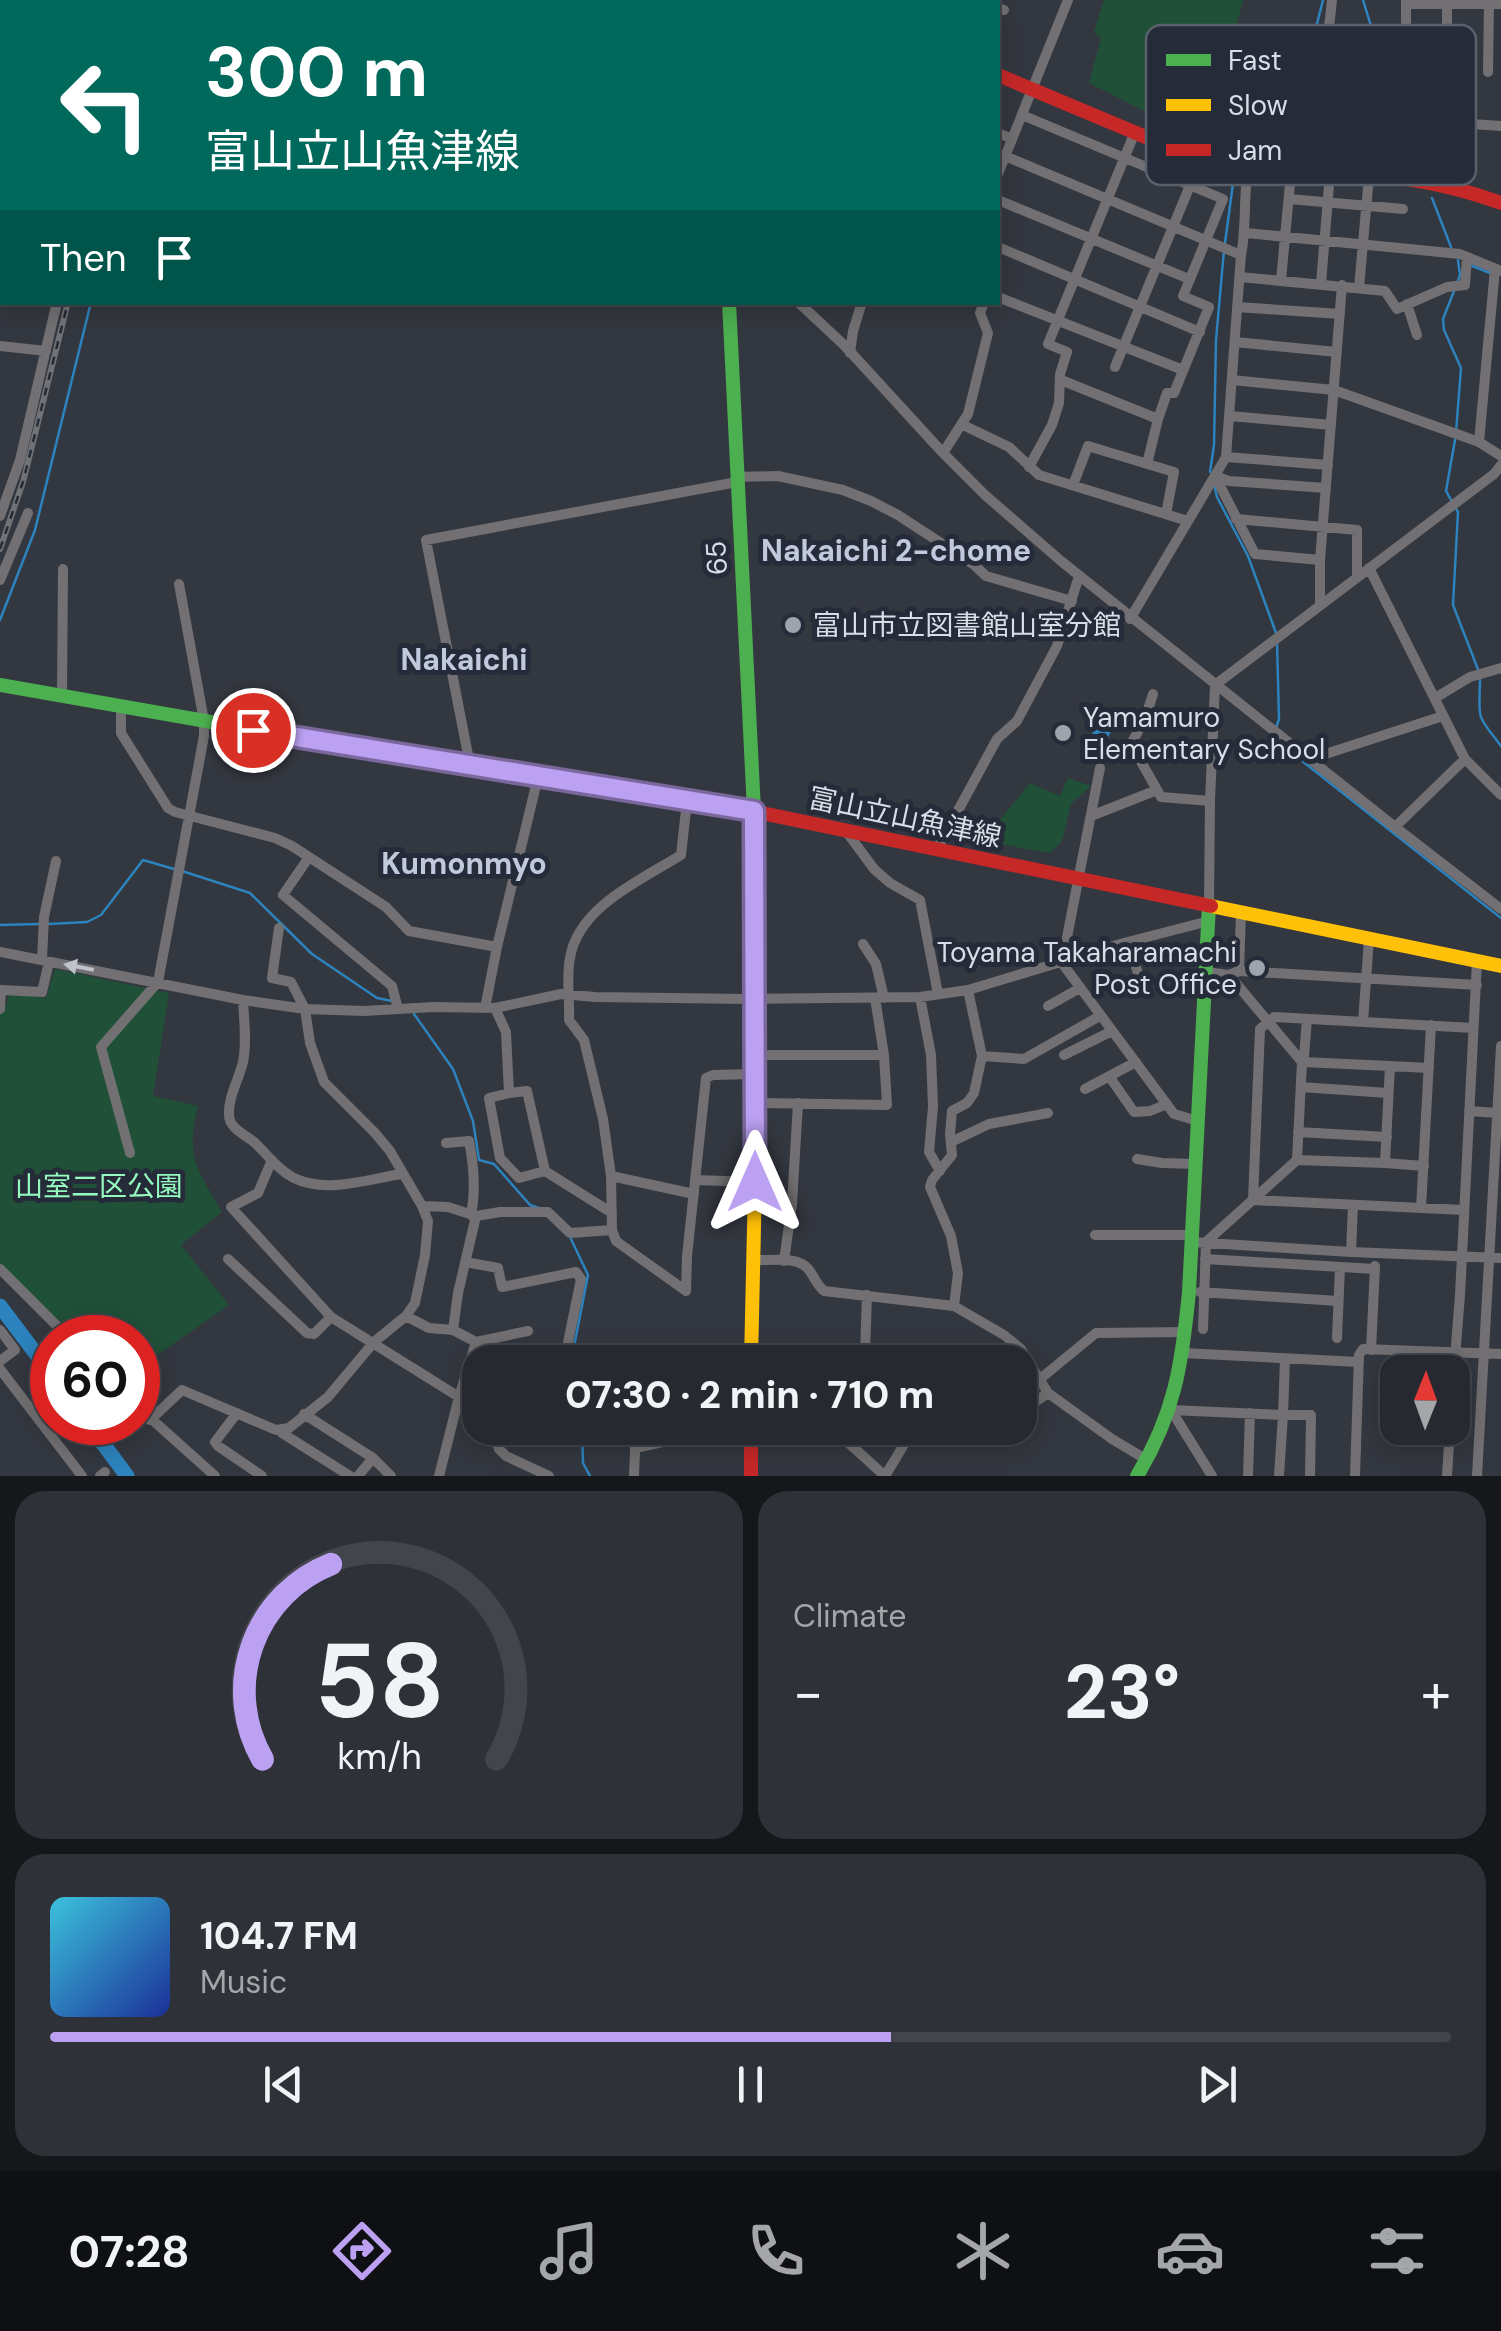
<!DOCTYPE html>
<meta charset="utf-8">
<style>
:root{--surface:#26292f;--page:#2e3137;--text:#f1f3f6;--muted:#a4a6aa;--line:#42454b;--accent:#bca0f2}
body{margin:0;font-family:"DM Sans","Noto Sans JP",sans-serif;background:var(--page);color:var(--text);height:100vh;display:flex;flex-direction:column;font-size:38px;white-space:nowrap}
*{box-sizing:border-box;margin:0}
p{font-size:32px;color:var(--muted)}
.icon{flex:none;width:55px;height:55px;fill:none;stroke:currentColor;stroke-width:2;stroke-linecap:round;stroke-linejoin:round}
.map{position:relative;height:1476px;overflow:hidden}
.side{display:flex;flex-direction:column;gap:15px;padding:15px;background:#15171a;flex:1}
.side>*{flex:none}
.hud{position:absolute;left:0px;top:0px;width:1000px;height:305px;box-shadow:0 5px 25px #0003,0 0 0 2px var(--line);background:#00695c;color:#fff;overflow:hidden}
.needle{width:65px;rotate:1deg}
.controls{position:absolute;left:1380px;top:1355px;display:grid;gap:20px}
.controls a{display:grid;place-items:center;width:90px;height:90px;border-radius:20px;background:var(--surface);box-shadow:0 5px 25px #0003,0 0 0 2px var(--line);font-size:50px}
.speed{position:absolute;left:30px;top:1315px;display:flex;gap:20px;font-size:50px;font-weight:700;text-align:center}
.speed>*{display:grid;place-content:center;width:130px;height:130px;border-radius:50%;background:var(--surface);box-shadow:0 5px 25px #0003,0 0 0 2px var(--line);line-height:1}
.speed .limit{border:15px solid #d22;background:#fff;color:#111}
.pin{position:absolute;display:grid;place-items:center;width:85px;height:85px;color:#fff;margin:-42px;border:5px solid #fff;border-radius:50%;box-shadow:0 2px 10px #0007}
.me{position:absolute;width:110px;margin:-55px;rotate:0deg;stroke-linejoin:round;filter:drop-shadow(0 0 8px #0008)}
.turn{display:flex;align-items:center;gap:35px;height:210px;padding:0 40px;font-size:45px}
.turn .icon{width:130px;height:130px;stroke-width:2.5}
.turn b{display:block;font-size:70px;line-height:85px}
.then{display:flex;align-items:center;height:95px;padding:0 40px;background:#0003;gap:20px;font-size:38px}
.big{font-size:75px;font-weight:800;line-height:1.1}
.side .tile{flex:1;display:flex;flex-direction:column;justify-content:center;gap:15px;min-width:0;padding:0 35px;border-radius:30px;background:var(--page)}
.side .dial{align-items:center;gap:0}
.dial svg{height:260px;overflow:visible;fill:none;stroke:var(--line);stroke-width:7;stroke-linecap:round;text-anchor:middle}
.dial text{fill:var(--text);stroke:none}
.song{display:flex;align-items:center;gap:30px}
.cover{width:120px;height:120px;border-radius:15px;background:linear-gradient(135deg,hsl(190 70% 55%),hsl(230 70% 35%))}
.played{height:10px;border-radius:5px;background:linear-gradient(90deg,var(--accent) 60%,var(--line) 60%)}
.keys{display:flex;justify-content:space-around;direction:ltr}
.heat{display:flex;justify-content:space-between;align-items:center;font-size:55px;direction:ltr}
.side .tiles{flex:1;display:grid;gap:15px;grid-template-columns:1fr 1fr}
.tile:last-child{grid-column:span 2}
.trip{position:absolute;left:462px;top:1345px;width:575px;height:100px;border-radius:30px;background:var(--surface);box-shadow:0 5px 25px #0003,0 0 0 2px var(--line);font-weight:800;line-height:100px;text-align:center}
.tab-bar{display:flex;height:160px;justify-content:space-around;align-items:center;background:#0f1013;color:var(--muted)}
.tab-bar .icon{width:70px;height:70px}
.tab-bar .current{color:var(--accent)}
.tab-bar b{font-size:45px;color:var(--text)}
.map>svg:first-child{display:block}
.green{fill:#205037}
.water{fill:#2c83bd}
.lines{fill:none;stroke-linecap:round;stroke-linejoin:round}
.stream{stroke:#2c83bd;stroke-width:2.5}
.river{stroke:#2c83bd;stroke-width:15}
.street{stroke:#727072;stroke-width:10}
.fast{stroke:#4caf50;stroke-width:14}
.slow{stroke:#ffc107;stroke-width:14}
.jam{stroke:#c62828;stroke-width:14}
.rail-casing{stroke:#717275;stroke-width:6}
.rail{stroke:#252b39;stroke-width:2.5;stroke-dasharray:8;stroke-linecap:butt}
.oneway{fill:#bfc2ca}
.route-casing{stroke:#7a689d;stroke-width:25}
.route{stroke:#bca0f2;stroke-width:18}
.poi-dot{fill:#9fa3ac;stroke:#252b39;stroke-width:4}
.labels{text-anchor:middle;stroke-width:10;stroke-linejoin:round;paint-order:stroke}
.street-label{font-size:28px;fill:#d9dde7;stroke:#252b39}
.poi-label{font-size:28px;fill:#d9dde7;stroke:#252b39;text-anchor:start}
.park-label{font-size:28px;fill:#95fabd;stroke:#252b39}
.neighbourhood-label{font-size:30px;font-weight:bold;fill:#c1c9dc;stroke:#252b39}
.key{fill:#252b39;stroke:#5b606d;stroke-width:2.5}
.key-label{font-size:28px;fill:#d9dde7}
</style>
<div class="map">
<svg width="1501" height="1476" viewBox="0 0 1501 1476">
<rect width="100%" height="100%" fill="#33373f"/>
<!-- green -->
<path class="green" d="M1104,0H1243L1224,76L1202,89L1190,118L1175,122L1160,119L1089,83L1101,38L1094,32Z
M1068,778L1091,786L1071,804L1062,841L1050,853L983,841L1030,783L1060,796Z
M55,969L169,993L153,1096L198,1106C185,1157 197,1168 222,1212L181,1245L229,1305L156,1356L138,1372V1338L75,1337L0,1263V1007H6L8,997L11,994L46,998Z"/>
<!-- water -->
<path class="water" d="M1101,715L1115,722L1100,756L1085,750Z"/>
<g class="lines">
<!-- stream -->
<path class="stream" d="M1363,0L1397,111
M473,2L476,0
M1236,168L1247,135L1309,55L1323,0
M1432,198L1451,247
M1225,243L1234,176
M1470,265L1490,273
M1457,284L1460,275L1458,260
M1454,291L1443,319L1444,330L1461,368L1456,432
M1210,472L1214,445L1216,340L1224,250
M1214,484L1217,497L1248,556L1276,633
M1451,500L1446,491L1455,440
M1455,507L1458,512L1453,605L1479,672
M0,620L35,530L91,302
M1480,680C1479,722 1476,713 1501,746
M1276,728L1279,719L1277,641
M1274,735L1273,738L1501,918
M182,871L250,893L312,954L377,998L392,1001
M48,924L87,922L101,915L143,860L174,869
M0,925L40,924
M414,1014L453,1069L473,1121L479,1160L494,1164L530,1205L539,1208
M571,1239L588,1275L571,1362
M582,1428L583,1463L590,1476"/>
<!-- river -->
<path class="river" d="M0,1306L52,1375
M87,1422L127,1476"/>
<!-- street -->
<path class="street" d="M103,0L114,2
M980,0L986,2
M1406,0V120
M54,2V0
M125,2L126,0
M786,2L787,0
M963,2L964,0
M1406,4H1501
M998,8L1004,10
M1322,55L1357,71L1371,117
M1488,72L1489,1
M1447,85V1
M1281,111L1501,126
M0,114H2
M1022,115L1223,199L1183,296L1209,307L1174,393H1167L1158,419
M998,133L1012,139
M1005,156L1241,255
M998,174L1068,0
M1289,199L1403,209
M998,200L1189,279
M1246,233L1460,254L1501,271
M998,247L1200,332
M0,251L2,236
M1240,277L1385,291L1397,309L1447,287L1465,285L1467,257
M1281,280L1291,173
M1321,284L1330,173
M1359,288L1369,176
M998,297L1183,370
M798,302L844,345L943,453L985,495L1061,561L1395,827L1501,909
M1407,304L1417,335
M1237,307L1340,314
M1235,342L1337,352
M0,346L46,351
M850,353L853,331L862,302
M1115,367L1201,159
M1061,380L1158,419L1147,464
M1232,380L1334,390L1479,442L1501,456
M1230,416L1331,425
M963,425L1009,447L1039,475L1188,521
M1479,442L1495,269
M943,453L968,414L988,333L980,313L984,302
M1226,457L1328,465
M1029,467L1052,425L1059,403L1060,374L1067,352L1048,344L1135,132
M1215,476L1255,554L1320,560
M1215,476L1229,481L1326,488
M736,477L778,476L843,490L871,501L898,515L973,564L986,576L1072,601
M1073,485L1088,446L1174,472L1166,514
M0,516L20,460L57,302
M1236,519L1357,530V578
M1369,568L1465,759L1501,795
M0,580L28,513
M1320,604V560L1342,285
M1130,619L1226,457L1241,255C1248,223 1241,175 1254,147C1270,113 1309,88 1323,54C1329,38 1330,17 1332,0
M62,694L63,569
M1153,694L1145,719L1131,744L1161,797L1210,801
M1435,698L1470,677L1501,668
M121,708V733L168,808L175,812L275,838L292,846L386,907L409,931L497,947
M1145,719L1213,720
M1310,759L1443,716
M470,765L426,540L737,482
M1100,768L1062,963L1174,1114L1198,1121
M1091,816L1157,790
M1395,827L1465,759
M846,831L874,869L890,883L920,900L938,994
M937,849L997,739L1017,721L1057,646L1079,576
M309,857L283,895L392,986L398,1009
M1209,905L1210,801L1215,685L1494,474L1501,465
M1128,942L1143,989
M863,944L876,964L884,998
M0,952L243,1000L305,1009L364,1011L433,1007L495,1008L561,994L595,997L748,999L920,997L968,990L1120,944L1209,921
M42,960L44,917L56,861
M1239,971L1241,912
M1206,972L1229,975L1302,1062L1390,1066L1385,1163L1297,1160L1302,1062L1304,1057L1307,1019
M1229,975L1239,971L1477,985
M920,997L931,1055L933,1107L929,1152L940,1171
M243,1000C244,1021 247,1042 243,1062C239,1079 228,1097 229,1115C229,1128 244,1134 254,1142C267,1154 278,1170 294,1178C326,1194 369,1179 401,1174
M1048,1006L1080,988
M485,1008L497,947L538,777
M495,1008L506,1032L509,1093L489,1098L500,1158L519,1178L545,1171L612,1213
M0,1009L1,990L42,992L49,962
M1363,1022L1369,939
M755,1055H884
M1064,1055L1112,1031
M982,1056L1024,1059L1100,1016
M1390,1066L1429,1068
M1109,1076L1134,1112L1150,1111L1167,1104
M1301,1087L1388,1093
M1085,1089L1136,1062
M509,1093L527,1091L545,1171
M754,1103L887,1105L884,1055L875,998
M1469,1111L1497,1113
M1298,1132L1387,1137
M951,1142L989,1124L1048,1113
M446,1143L469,1141C474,1166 476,1190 471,1215
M130,1153L101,1047L158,982L204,736V721L179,584
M1137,1159L1162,1163L1196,1164
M272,1160L258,1193L231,1207L331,1317
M1385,1163L1424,1166
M611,1176L694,1194
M695,1180L755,1182
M1253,1200L1260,1029L1274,1017L1473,1028
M1253,1200L1464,1210
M422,1206L448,1207L476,1216L500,1212H548L570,1233L612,1230
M1421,1208L1431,1025
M1095,1235H1192
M1191,1242L1351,1252L1501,1258
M1351,1252L1353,1205
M228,1259L307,1333L314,1334L331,1317L459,1397L480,1414
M1205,1259L1375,1269
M753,1260C770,1261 798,1255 809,1270C815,1278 816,1284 824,1291L954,1306L1004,1335L1021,1349L1048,1393L1112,1439L1147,1460
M784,1261L792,1204L798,1103
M465,1262L498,1268L502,1287L576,1272L581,1279L564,1362
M0,1269L69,1338
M686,1291L616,1241L612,1230L611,1176L603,1119L584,1040L569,1020C570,999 566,978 570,958C578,907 641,880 681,855L687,801
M686,1291L687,1256L706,1078L713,1075L755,1074
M1200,1292L1338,1301
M954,1306L958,1273L951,1236L930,1187L932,1180L952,1155L950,1134L952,1111L967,1103L974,1093L982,1056L968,990
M406,1316L429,1328L453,1330L458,1293L476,1216
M1203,1329L1206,1242L1297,1160
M0,1330L15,1350L0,1361
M1337,1338L1340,1267
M476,1342L528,1331
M1371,1350L1375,1266
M1183,1353L1359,1362
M865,1354L886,1356L889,1362
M858,1362L865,1354L867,1295
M0,1369L82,1476
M1040,1379L1096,1333L1185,1332
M1452,1395L1460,1295L1477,961
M138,1407L215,1476
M1171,1410L1283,1415L1285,1358
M1171,1410L1212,1476
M1020,1412L1048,1393
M237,1413L215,1442L218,1446L262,1476
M304,1414L373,1458L391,1476
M150,1420L182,1390L276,1430L289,1428L328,1397L374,1342L406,1316L415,1303L425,1255L428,1221L422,1206L390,1151L375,1133L324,1082L310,1043L305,1009L291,982L272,978L279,928
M491,1428L499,1449L506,1456L549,1476
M589,1428L636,1429
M832,1428L885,1476
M281,1429L282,1433L350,1476
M635,1448L690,1436
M100,1476L105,1472
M358,1476L373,1458
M439,1476L459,1397L476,1342L453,1330
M634,1476L636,1428
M885,1476L914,1428
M1248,1476L1250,1413
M1279,1476L1283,1415H1311L1310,1476
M1355,1476L1359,1355L1363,1349L1501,1354
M1447,1476L1450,1428
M1477,1476L1501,1046"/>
<!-- fast -->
<path class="fast" d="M715,0V2
M820,0L826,2
M1406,120V179
M729,302L754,811V868
M0,685L331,743L762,813
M1137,1476C1175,1413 1182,1364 1189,1292L1209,905"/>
<!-- slow -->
<path class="slow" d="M1211,906L1501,966
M751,1362L755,1182L754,868"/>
<!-- jam -->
<path class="jam" d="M998,75L1229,172C1255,176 1281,172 1308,172C1374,172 1439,180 1501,203
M762,813L1211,906
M751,1428V1476"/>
<!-- rail casing -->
<g class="rail-casing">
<path id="rail" d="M134,2L135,0
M0,549L23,482L68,302"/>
</g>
<!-- rail -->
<use href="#rail" class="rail"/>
</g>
<!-- one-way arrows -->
<defs><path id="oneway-solid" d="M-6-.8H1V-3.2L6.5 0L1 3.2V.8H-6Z" transform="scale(2.5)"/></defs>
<use class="oneway" href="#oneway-solid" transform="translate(79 967) rotate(-169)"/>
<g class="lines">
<!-- route casing -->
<g class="route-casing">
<path id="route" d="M253,730L754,811L755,1182"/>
</g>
<!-- route -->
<use href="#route" class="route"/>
</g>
<!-- markers -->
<g class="poi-dot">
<circle cx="793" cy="625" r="10"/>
<circle cx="1063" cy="733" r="10"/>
<circle cx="1257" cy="968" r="10"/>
</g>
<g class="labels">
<!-- street labels -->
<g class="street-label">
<text transform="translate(716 558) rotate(-93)" y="10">65</text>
<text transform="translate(905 817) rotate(12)" y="10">富山立山魚津線</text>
</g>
<!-- poi labels -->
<g class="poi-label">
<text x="813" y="635">富山市立図書館山室分館</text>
<text x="1083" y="727">Yamamuro<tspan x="1083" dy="32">Elementary School</tspan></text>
<text x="1237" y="962" text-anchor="end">Toyama Takaharamachi<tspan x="1237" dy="32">Post Office</tspan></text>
</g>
<!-- park labels -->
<g class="park-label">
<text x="99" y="1196">山室二区公園</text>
</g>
<!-- neighbourhood labels -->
<g class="neighbourhood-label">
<text x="896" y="561">Nakaichi 2-chome</text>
<text x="464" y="670">Nakaichi</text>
<text x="464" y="874">Kumonmyo</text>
</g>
</g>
<!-- legend -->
<rect x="1146" y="25" width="330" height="160" rx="15" class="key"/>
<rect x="1166" y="54" width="45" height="12" fill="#4caf50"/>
<rect x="1166" y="99" width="45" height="12" fill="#ffc107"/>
<rect x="1166" y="144" width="45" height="12" fill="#c62828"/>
<g class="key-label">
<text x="1228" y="70">Fast</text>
<text x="1228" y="115">Slow</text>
<text x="1228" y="160">Jam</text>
</g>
</svg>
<div class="controls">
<a><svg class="needle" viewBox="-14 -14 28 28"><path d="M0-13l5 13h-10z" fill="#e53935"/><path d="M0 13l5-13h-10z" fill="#a4a6aa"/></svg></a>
</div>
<div class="speed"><div class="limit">60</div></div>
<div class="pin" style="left:253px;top:730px;background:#d93025"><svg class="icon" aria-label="arrive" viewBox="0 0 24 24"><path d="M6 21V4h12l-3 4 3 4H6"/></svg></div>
<svg class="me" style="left:755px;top:1182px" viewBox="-20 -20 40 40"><path d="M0-17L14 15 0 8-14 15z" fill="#bca0f2" stroke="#fff" stroke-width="4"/></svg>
<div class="trip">07:30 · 2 min · 710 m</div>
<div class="hud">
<div class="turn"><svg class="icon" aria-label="left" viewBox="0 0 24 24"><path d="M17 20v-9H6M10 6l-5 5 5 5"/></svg><div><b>300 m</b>富山立山魚津線</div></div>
<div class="then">Then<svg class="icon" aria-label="arrive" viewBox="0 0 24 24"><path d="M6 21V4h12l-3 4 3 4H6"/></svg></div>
</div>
</div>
<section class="side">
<div class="tiles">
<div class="tile dial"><svg viewBox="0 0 100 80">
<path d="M14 69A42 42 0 1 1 86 69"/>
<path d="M14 69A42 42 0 0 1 35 9" stroke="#bca0f2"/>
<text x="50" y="56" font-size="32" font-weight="700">58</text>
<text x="50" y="72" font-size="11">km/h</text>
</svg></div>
<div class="tile"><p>Climate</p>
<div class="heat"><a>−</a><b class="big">23°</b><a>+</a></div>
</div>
<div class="tile">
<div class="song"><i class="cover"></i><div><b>104.7 FM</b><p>Music</p></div></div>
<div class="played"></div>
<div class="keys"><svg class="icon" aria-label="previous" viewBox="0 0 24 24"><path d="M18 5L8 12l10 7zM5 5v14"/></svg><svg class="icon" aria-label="pause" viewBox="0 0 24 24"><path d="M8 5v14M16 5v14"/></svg><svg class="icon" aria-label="next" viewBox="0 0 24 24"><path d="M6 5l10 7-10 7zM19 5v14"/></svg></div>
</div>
</div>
</section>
<nav class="tab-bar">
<b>07:28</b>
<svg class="icon current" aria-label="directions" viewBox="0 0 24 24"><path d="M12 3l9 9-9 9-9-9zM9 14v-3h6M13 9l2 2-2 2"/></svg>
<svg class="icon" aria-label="music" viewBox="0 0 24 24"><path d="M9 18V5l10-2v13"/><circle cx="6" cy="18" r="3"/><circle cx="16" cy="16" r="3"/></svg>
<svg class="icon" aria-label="phone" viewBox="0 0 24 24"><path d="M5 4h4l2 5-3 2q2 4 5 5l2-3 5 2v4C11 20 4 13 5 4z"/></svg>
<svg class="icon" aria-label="climate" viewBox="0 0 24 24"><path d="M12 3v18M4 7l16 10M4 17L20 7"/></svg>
<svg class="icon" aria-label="car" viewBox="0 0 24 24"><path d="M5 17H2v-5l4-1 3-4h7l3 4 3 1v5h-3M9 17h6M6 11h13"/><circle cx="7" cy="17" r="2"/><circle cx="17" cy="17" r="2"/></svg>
<svg class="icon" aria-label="filters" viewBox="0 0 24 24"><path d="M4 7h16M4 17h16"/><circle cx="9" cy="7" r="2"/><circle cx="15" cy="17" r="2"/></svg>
</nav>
